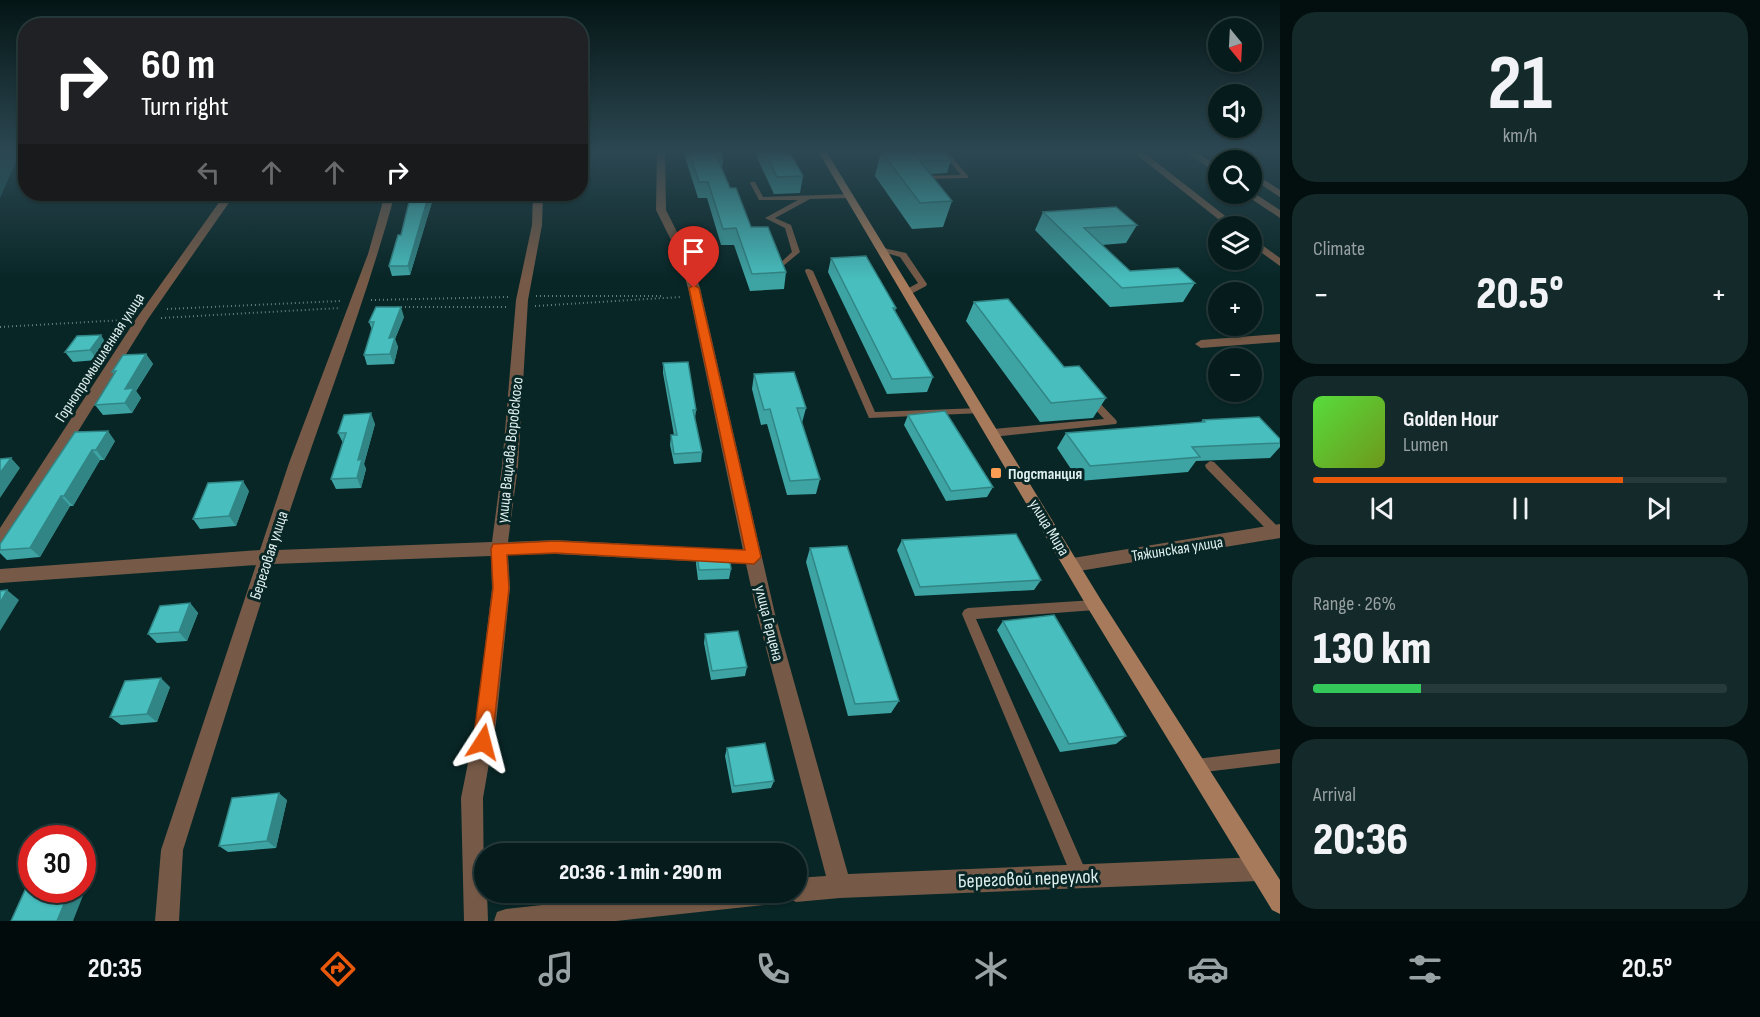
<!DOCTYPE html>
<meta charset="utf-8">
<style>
:root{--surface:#061c1c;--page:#142929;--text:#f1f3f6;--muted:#98a1a3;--line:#273a3b;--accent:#ea580c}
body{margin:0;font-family:"Sofia Sans Condensed",sans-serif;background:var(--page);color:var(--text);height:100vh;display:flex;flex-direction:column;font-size:22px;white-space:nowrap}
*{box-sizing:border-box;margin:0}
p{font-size:20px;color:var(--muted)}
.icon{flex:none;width:33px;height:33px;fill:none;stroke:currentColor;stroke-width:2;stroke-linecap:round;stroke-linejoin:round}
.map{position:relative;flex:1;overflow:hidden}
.side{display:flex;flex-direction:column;gap:12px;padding:12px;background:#030f0f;width:480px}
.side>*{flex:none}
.top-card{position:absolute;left:18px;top:18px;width:570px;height:183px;border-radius:24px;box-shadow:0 2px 4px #0004,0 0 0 2px var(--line);background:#202124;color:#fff;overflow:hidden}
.needle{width:39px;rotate:162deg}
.buttons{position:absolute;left:1208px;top:18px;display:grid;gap:12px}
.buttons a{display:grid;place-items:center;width:54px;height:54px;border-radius:50%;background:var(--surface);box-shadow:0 2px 4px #0004,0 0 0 2px var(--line);font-size:30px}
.speed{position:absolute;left:18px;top:825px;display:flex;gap:12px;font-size:30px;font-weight:700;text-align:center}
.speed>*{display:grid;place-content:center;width:78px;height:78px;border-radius:50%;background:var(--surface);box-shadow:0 2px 4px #0004,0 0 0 2px var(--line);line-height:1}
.speed .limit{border:9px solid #d22;background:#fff;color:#111}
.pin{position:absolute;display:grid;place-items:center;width:51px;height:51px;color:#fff;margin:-62px -26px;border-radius:50% 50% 50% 0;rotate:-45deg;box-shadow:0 0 6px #0007}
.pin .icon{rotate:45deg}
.me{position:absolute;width:66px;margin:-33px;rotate:9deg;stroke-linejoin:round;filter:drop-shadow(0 0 4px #0008)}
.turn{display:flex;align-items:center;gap:21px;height:126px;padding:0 24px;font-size:27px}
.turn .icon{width:78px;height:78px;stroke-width:2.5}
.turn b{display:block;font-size:42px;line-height:51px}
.lanes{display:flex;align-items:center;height:57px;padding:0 24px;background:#0003;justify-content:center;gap:30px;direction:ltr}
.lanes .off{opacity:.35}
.big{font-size:45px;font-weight:800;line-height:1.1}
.side .tile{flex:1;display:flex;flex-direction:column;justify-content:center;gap:9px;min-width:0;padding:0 21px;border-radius:24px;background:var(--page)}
.side .dial{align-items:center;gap:0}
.dial b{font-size:78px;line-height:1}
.song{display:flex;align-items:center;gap:18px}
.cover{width:72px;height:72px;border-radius:9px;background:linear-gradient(135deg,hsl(110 70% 55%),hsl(80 70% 35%))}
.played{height:6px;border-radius:3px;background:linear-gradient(90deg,var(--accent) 75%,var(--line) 75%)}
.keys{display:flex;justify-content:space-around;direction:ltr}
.heat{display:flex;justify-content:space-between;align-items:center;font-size:33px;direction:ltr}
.charge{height:9px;border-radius:4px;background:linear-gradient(90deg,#34c759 26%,var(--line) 0)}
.trip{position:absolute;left:474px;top:843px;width:333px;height:60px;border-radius:30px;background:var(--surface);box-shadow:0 2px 4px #0004,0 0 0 2px var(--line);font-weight:800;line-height:60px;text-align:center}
.tabs{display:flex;height:96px;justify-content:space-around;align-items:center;background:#020b0b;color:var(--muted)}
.tabs .icon{width:42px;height:42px}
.tabs .active{color:var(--accent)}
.tabs b{font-size:27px;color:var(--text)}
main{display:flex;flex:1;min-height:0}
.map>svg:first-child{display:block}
.water{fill:#1b5a5a}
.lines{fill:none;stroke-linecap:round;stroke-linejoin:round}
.path{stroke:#657e7d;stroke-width:2;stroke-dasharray:1 3;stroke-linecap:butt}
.lane{fill:#765a47;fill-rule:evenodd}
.street{fill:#765a47;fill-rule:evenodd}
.secondary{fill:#a67a5b;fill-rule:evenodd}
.wall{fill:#3ea3a3}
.shaded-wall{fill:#328585}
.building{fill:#48bebe;stroke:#328585;stroke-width:1.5}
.route{fill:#ea580c;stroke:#983908;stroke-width:1.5}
.poi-dot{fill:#fc9d54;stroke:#082626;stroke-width:2}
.labels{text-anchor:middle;stroke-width:6;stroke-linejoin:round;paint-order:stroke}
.street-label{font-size:16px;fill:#deefee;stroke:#082626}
.poi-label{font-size:16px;font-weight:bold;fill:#deefee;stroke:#082626;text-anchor:start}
.near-street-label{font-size:20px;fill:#deefee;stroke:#082626}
</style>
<main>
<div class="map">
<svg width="1280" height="921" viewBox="0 0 1280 921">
<rect width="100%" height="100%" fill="#082626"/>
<!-- water -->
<path class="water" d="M0,151H21L0,198Z"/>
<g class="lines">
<!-- path -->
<path class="path" d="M1044,151L1048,155H1059
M580,155L607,151
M536,296H664
M371,300L508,297
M535,306L681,297
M397,307H508
M167,309L340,301
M161,318L340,308
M0,327L124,320"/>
<!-- lane -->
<path class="lane" d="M941,151H947L968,176V178L919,179L918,178L921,176L961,175Z
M751,182H755L763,197L850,194L853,196L850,198L810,199L775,218L791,225L800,252L782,267L778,265L792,252L785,228L765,218L798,200H759L750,183Z
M879,247L906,253L927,284L926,286L911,294H905V290L918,283L900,257L879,251Z
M806,269H809L813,271L875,412L980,408L985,411L983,413L869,418L805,271Z
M1091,396L1094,397L1116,420L1117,422L1116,424L993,437L988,433L993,429L1104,419L1086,399Z
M1210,461L1214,462L1280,529V535L1276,537L1272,535L1206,468L1205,465Z
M1095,600L1099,601L1101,605L1099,609L1095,610L976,619L1088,876L1086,882L1080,884L1074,882L962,614L964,610L968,608Z
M1280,749V763L1196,773L1191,771L1189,766L1191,761L1196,759Z"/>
<!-- street -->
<path class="street" d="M657,151H665L666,210L688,254L700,288L775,614L848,874L1259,857L1267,861L1271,869L1267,877L1259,881L840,898L796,902L788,898L785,893L782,900L774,904L616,921H494L497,912L506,909L660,892H796V878L826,876L757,614L746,564L555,554L508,555L510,588L496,723L483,798L484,892H487L488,921H464L461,798L476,723L492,588L491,556L273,564L183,850L179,921H155L161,850L256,565L0,583V569L260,550L289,463L368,254L385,194H395C362,314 315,431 277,550L492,542L502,466L516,300L532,225L533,194H543L542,225L528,300L518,466L508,542L555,540L743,550L688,288L678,254L656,210Z
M1132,151H1142L1238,226H1227Z
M1185,151H1195L1218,167V174Z
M1214,151H1224L1236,160H1226Z
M1274,151H1280V155Z
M1251,171L1280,190V197L1251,178Z
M1251,191L1280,210V218L1247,196L1245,194H1251Z
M225,194H235L148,319L6,547L0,549V528L136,319Z
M1251,237L1280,258V266L1251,245Z
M1280,334V342L1201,348L1195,344L1201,340Z
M1280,524V538L1073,572L1067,570L1064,565L1067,560L1073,558Z"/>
<!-- secondary -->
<path class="secondary" d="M818,151H826L1101,600L1280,880V914L1272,910L1089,610Z"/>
</g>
<!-- wall -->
<path class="wall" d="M683,151H721L723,157L722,169L730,188L751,227L786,272L784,289L750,291L734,245H721L707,198H698Z
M754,151H789L803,176L800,193L774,194Z
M881,151L951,160L947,173L930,174L952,201L943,227L912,229L875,176Z
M432,202L410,275L392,276L389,266L401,235Z
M1043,212L1137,225L1126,243L1102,245L1130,271L1195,283L1183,302L1110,307L1035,230Z
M831,258L896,308L895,311L933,377L927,392L887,394L828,272Z
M974,302L1106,398L1093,418L1040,422L966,321Z
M404,317L395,339L398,347L394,364L367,365L364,355L372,330L369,322Z
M107,345L97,360L73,362L65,352Z
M146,354L153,364L136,391L141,398L132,413L103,415L95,405L114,374L112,372Z
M663,363L696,410L695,419L702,452L701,462L674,464L670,445L671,435H674L663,373Z
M754,374L806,408L802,423L820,479L816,494L787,495L767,424L761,425L752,389Z
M908,415L993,487L987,497L946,501L904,425Z
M1203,420L1280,443V447L1270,458L1196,461L1188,472L1079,481L1057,448L1066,433L1200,423Z
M375,424L364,464L366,469L361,488L336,489L331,479L343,443L338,433Z
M75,432L115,441L104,460H100L73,506H70L40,557L7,560L0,553V544Z
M249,491L236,526L200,529L193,519Z
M902,540L1041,580L1034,590L915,596L897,550Z
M810,548L899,701L891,713L848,716L806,562Z
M697,554L731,569L729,579L698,580L696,564Z
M190,603L198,613L187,641L157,643L148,634Z
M1003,621L1126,736L1116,744L1060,752L997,630Z
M705,634L747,667L745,676L711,680L704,643Z
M170,687L157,722L121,725L110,717Z
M727,748L774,781L771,788L732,793L725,756Z
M287,800L276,848L228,852L219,846Z"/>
<!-- shaded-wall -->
<path class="shaded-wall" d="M430,194L432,202L410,275L408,266Z
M401,307L404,317L395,339L398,347L394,364L390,354L389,338Z
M101,335L107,345L97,360L90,350Z
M146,354L153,364L136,391L141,398L132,413L125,403V389Z
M371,413L375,424L364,464L366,469L361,488L357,478L358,460Z
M108,431L115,441L104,460L96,450Z
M92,450L100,460L73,506L64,496Z
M11,458L20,468L0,498V473Z
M243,481L249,491L236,526L229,516Z
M61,496L70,506L40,557L30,548Z
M7,590L19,600L0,631V603Z
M190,603L198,613L187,641L179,632Z
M161,678L170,687L157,722L147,714Z
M279,793L287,800L276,848L267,841Z
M82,887L86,888L73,921H57L70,890H82Z"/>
<!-- building -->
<path class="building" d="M689,151H721L723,157H717L730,188H736L751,227H768L786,272L752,274L736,228L723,229L708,182H699Z
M764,151H789L803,176L777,177Z
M881,151H912L952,201L920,203Z
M912,151H943L951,160L920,161Z
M411,194H429L408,266H389L398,235H401Z
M1116,207L1137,225L1084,228L1130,271L1178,268L1195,283L1122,288L1043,212Z
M866,256L896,308H893L933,377L892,379L831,258Z
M1008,299L1064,367L1079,366L1106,398L1051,403L974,302Z
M376,307H401L389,338L395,337L390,354L364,355L374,322H369Z
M101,335L90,350L65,352L77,336Z
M146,354L125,389L134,388L125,403L95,405L116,371L112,372L123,355Z
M688,362L696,410H693L702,452L674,454L671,435H677L663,363Z
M794,372L806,408H797L820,479L790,481L770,409L764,410L754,374Z
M945,411L993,487L951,491L908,415Z
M371,413L358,460L362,459L357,478L331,479L346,433H338L344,415Z
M1259,417L1280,439V443L1192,447L1200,457L1090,466L1066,433L1205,422L1203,420Z
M108,431L96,450H92L64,496H61L30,548L0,550V544L75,432Z
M11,458L0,473V459Z
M243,481L229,516L193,519L208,483Z
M1016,534L1041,580L920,587L902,540Z
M847,546L899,701L855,704L810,548Z
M697,554L729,556L731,569L699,570Z
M7,590L0,603V591Z
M190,603L179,632L148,634L160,606Z
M1054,615L1126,736L1069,744L1003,621Z
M738,631L747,667L712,671L705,634Z
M161,678L147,714L110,717L125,681Z
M765,743L774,781L734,786L727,748Z
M279,793L267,841L219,846L232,798Z
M32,887V890H70L57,921H11L26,888Z"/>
<!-- sky -->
<linearGradient id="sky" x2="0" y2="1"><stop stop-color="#041515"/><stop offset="0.54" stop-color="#2c4752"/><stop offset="1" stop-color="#2c4752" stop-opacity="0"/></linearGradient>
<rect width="1280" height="280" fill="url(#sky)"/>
<!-- route -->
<path class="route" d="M694,285L699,288L761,557L754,564L555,553L507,555L509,588L492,742L489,748L483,751L476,748L473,742L493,588L491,549L493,544L555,541L745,550L689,288Z"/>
<!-- markers -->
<rect class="poi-dot" x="990" y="467" width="12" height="12" rx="3"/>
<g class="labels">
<!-- street labels -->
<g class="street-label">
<text transform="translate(99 357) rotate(-57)" y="6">Горнопромышленная улица</text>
<text transform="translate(509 450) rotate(-84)" y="6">улица Вацлава Воровского</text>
<text transform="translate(1050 527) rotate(59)" y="6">улица Мира</text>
<text transform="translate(1177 548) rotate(-9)" y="6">Тяжинская улица</text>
<text transform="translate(268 555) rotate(-72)" y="6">Береговая улица</text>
<text transform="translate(770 623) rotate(76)" y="6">улица Герцена</text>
</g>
<!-- poi labels -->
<g class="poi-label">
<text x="1008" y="479">Подстанция</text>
</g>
<!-- near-street labels -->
<g class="near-street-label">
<text transform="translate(1028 878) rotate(-2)" y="7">Береговой переулок</text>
</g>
</g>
</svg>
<div class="buttons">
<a><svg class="needle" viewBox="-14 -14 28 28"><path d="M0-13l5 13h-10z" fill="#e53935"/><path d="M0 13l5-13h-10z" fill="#98a1a3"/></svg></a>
<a><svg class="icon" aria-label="sound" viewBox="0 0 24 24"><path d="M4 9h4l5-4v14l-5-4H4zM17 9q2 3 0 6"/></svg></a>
<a><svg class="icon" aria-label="search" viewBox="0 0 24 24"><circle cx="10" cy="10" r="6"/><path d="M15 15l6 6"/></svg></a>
<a><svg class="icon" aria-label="layers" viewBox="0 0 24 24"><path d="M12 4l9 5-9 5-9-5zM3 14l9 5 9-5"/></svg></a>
<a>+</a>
<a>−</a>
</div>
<div class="speed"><div class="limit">30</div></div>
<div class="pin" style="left:694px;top:288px;background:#d93025"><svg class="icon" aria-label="arrive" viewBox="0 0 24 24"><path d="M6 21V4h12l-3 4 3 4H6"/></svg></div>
<svg class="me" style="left:483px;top:742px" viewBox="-20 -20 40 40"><path d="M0-17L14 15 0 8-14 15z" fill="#ea580c" stroke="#fff" stroke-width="4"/></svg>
<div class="trip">20:36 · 1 min · 290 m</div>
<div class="top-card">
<div class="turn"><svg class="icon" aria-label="right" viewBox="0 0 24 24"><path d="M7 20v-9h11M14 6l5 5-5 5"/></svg><div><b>60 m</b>Turn right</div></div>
<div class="lanes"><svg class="icon off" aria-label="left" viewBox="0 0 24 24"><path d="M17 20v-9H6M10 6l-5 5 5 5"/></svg><svg class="icon off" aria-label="ahead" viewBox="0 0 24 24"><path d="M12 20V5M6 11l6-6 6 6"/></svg><svg class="icon off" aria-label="ahead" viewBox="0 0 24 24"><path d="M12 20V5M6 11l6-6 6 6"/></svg><svg class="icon" aria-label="right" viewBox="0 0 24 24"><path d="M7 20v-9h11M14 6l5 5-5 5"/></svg></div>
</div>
</div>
<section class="side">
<div class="tile dial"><b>21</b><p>km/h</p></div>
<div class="tile"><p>Climate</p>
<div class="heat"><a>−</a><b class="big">20.5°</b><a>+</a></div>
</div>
<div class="tile">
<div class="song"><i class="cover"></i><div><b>Golden Hour</b><p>Lumen</p></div></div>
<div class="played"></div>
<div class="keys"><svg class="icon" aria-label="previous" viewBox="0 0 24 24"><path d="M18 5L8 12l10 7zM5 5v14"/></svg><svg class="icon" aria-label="pause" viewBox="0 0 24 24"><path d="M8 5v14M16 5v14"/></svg><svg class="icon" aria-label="next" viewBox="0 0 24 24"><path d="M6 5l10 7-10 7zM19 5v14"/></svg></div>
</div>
<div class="tile"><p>Range · 26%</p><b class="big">130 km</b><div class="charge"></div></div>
<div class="tile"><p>Arrival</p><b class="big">20:36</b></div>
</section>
</main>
<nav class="tabs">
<b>20:35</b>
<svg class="icon active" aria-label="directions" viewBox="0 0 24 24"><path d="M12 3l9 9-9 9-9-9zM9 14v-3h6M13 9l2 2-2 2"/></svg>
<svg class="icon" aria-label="music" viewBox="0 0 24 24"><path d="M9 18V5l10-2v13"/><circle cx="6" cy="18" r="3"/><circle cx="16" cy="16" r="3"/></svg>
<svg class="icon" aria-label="phone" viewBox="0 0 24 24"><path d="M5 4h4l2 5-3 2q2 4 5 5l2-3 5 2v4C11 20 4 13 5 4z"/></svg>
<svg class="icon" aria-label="climate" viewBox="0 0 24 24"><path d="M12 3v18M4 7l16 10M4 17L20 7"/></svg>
<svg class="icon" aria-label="car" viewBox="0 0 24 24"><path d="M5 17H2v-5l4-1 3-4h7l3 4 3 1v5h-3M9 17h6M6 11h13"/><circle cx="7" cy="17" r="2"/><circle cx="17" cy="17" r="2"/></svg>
<svg class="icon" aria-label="filters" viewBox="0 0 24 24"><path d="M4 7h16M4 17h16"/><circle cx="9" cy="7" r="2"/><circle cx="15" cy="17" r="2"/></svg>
<b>20.5°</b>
</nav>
